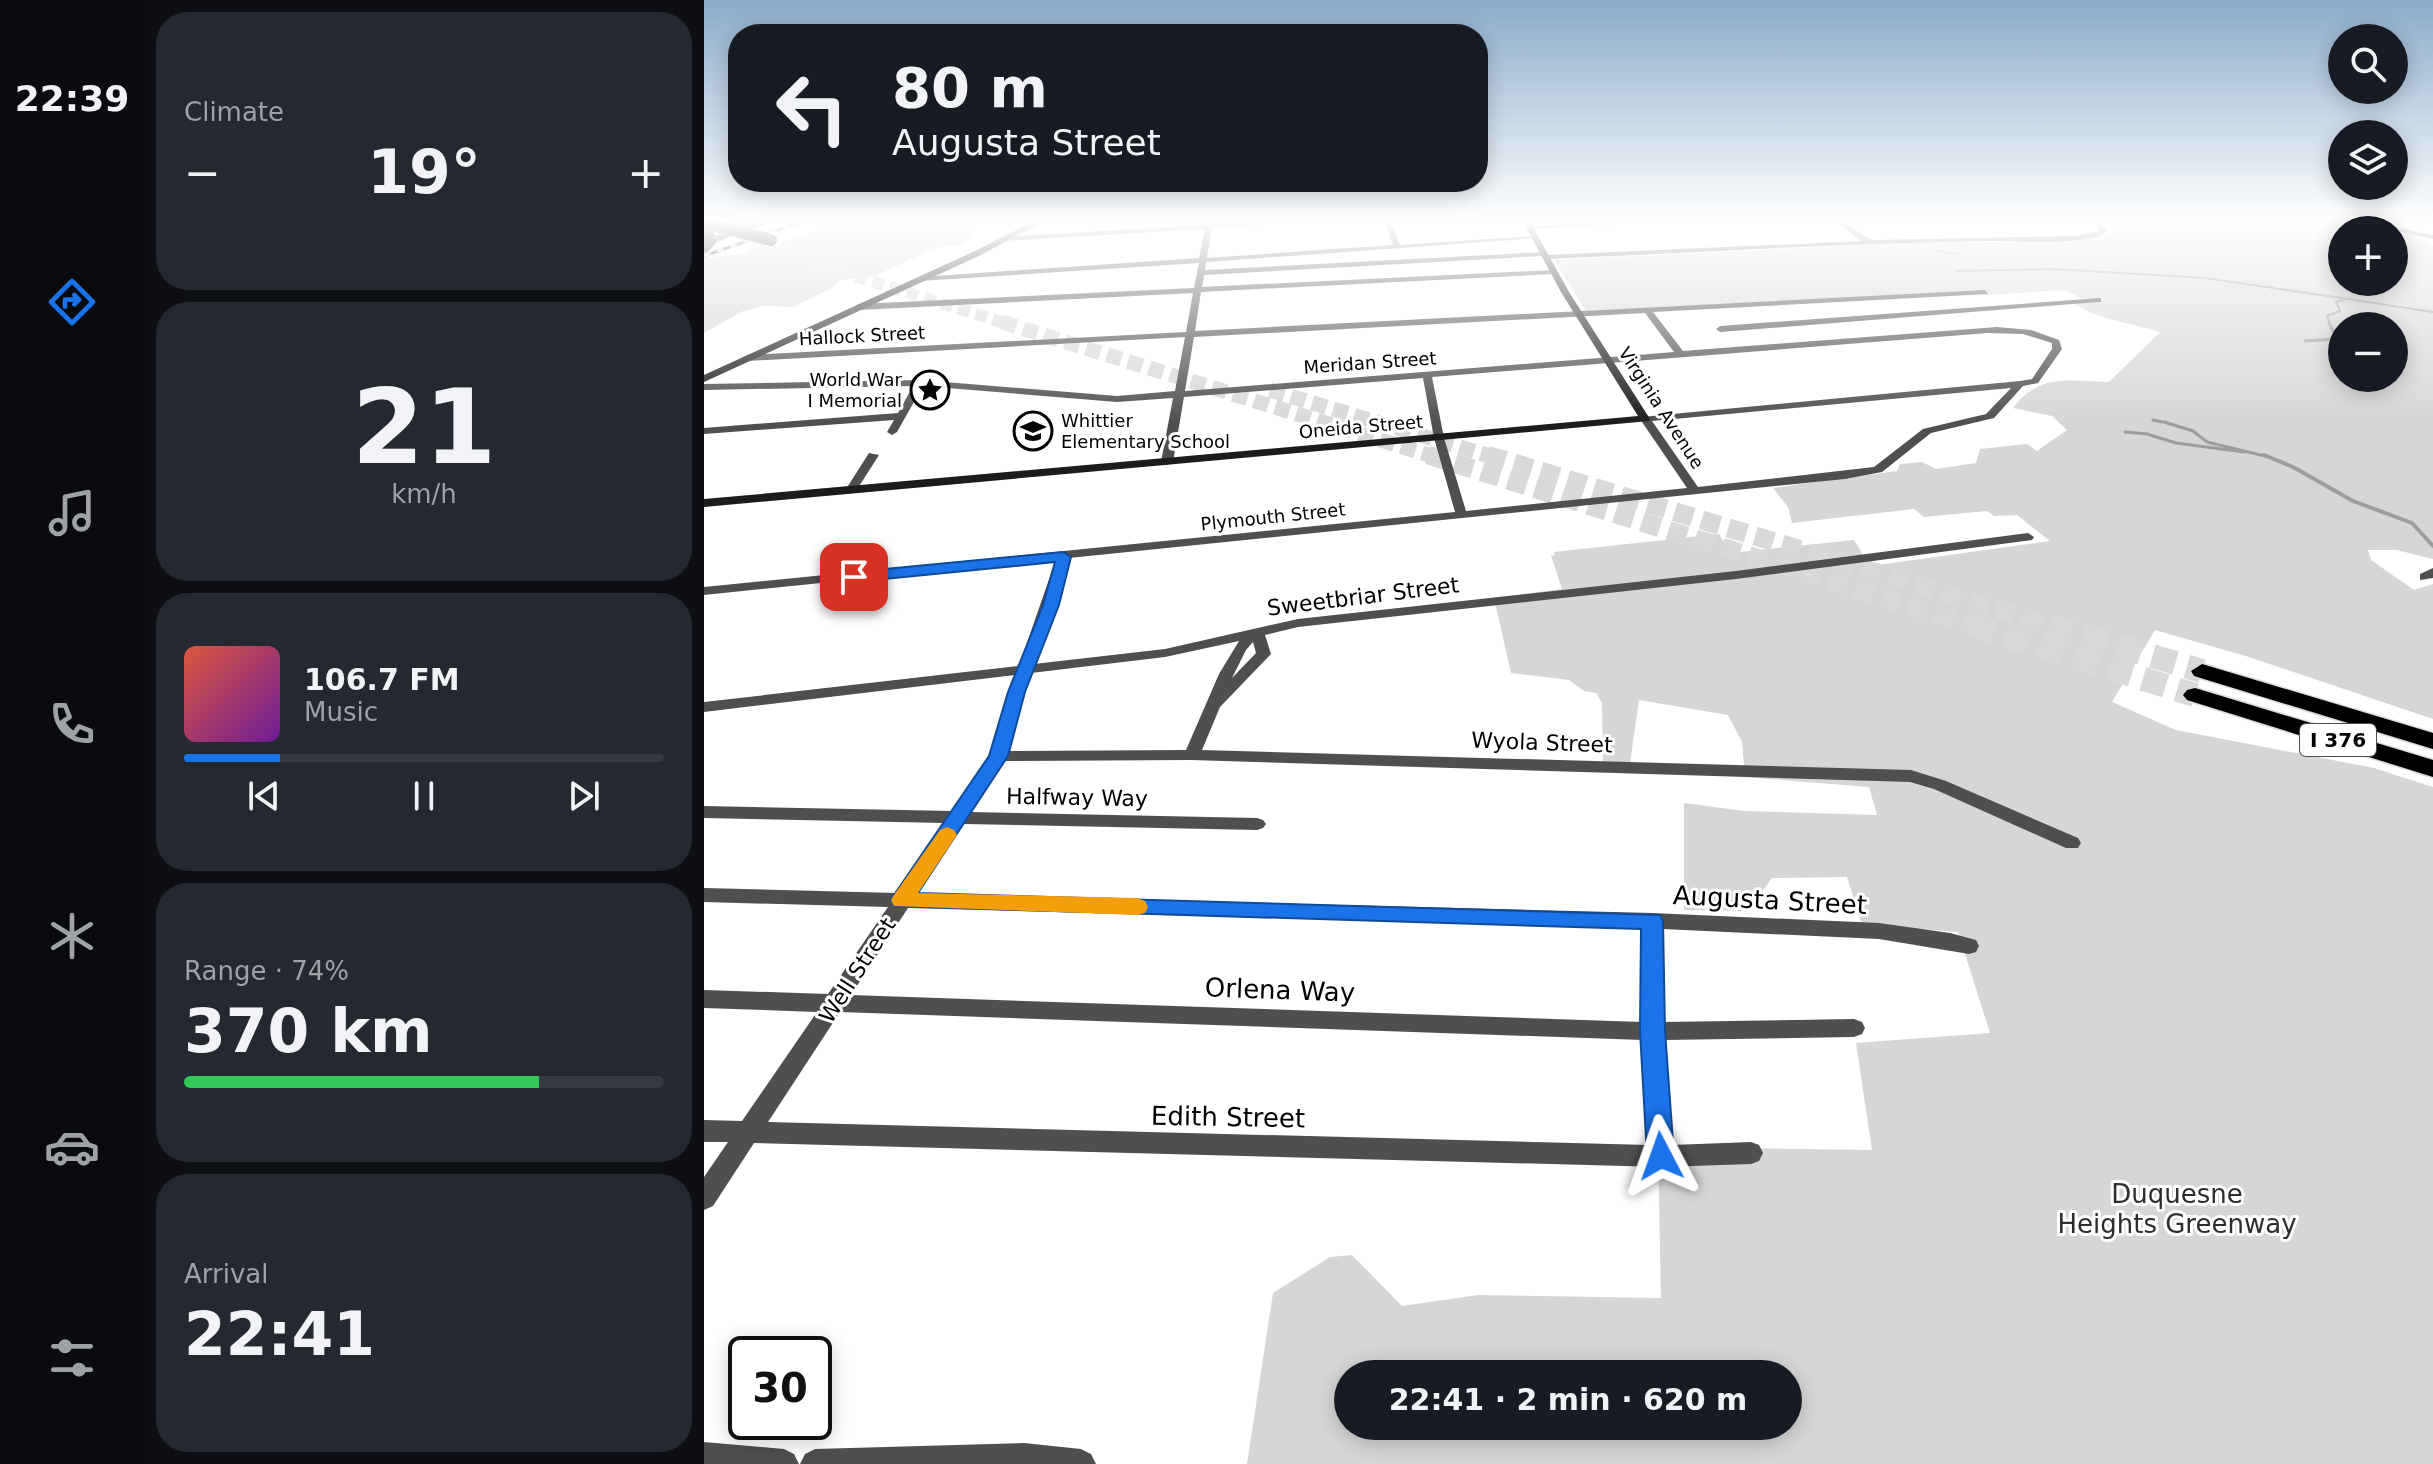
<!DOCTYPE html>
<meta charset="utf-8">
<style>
:root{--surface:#171b24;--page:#242831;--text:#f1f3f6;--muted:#9ea1a6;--line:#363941;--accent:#1a73e8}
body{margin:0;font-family:"DejaVu Sans",sans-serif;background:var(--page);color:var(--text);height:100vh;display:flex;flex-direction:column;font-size:30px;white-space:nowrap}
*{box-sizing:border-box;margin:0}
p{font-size:26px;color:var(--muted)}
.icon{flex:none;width:44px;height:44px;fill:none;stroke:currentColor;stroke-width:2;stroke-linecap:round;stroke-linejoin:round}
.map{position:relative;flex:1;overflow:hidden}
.details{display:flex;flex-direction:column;gap:12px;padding:12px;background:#0d0f14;width:560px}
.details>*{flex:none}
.guide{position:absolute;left:24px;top:24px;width:760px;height:168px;border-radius:32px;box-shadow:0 4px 20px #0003;background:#171b24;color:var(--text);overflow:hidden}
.fabs{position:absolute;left:1624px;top:24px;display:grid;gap:16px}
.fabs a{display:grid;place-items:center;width:80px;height:80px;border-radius:50%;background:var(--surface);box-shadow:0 4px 20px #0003;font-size:40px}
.speed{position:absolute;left:24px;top:1336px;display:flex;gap:16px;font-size:40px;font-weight:700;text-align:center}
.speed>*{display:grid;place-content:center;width:104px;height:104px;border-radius:50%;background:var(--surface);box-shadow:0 4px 20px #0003;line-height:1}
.speed .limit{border:4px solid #111;border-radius:12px;background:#fff;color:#111}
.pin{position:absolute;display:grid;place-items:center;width:68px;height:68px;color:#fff;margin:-34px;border-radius:16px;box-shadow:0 4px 12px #0006}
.me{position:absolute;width:88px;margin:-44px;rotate:356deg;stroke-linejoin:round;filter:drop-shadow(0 0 6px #0008)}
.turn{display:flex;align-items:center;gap:28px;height:168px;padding:0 32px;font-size:36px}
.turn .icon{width:104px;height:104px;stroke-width:2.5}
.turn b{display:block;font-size:56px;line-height:68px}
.big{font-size:60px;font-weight:600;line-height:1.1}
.details .widget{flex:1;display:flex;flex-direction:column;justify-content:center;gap:12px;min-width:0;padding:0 28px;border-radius:32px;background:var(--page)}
.details .dial{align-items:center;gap:0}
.dial b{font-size:104px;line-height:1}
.song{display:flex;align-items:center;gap:24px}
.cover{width:96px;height:96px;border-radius:12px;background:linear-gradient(135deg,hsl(10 70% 55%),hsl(280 70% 35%))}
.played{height:8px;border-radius:4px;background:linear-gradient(90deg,var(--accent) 20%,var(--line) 20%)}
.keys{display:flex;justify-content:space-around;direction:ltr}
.heat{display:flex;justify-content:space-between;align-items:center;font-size:44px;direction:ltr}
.charge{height:12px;border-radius:6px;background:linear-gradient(90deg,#34c759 74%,var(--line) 0)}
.trip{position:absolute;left:630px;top:1360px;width:468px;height:80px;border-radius:40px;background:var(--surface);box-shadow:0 4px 20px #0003;font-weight:600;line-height:80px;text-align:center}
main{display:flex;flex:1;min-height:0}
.tab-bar{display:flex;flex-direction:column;width:144px;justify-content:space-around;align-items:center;background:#090b0e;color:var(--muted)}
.tab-bar .icon{width:56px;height:56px}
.tab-bar .active{color:var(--accent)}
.tab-bar b{font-size:36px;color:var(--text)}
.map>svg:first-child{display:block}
.green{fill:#d6d6d6;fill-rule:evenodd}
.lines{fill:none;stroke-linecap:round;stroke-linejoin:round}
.stream-far2{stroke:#9d9d9d;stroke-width:2}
.stream-far1{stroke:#9d9d9d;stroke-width:3}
.stream{stroke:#9d9d9d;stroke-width:4}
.highway-tunnel-far3{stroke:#d9d9d9;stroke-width:12;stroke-dasharray:12 6;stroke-linecap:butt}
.highway-tunnel-far2{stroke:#d9d9d9;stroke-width:15;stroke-dasharray:15 7;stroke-linecap:butt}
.highway-tunnel-far1{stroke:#d9d9d9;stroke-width:19;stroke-dasharray:19 9;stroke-linecap:butt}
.highway-tunnel{stroke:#d9d9d9;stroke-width:24;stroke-dasharray:24 12;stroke-linecap:butt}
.primary-casing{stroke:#dbdbdb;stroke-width:3}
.highway-casing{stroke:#dbdbdb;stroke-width:3}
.street{fill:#4f4f4f;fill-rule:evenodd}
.secondary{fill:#1c1c1c;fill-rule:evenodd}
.primary{fill:#000;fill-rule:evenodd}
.highway{fill:#000;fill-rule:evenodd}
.rail-casing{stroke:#000;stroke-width:3}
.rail{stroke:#fff;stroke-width:2;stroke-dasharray:7;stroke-linecap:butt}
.highway-bridge-casing{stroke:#dbdbdb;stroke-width:13;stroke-linecap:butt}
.highway-bridge{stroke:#000;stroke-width:12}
.route{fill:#1a73e8;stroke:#114b97;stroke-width:2}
.slow{fill:#f59e0b}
.labels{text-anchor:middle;stroke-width:6;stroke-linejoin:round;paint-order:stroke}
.far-street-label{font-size:18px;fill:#000;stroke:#fff}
.far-poi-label{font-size:18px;fill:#000;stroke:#fff;text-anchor:end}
.shield{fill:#fff;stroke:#4c4c4c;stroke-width:2}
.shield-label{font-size:20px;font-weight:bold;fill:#000}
.street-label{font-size:22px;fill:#000;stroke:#fff}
.near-street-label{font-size:26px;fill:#000;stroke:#fff}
.near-park-label{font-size:26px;fill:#2d2d2d;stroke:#fff}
</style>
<main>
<nav class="tab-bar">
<b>22:39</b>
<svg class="icon active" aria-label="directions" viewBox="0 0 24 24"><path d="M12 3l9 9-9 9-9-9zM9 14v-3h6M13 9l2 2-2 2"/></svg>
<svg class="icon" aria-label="music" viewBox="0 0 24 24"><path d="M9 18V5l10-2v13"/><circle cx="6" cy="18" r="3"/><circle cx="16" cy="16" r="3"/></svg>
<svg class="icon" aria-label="phone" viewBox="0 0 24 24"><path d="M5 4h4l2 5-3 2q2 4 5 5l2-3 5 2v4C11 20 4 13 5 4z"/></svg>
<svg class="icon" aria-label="climate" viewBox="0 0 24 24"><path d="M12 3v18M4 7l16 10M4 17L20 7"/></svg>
<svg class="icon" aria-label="car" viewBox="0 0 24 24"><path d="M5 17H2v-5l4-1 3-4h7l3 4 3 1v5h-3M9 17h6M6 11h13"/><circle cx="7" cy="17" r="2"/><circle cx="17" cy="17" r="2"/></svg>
<svg class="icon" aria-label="filters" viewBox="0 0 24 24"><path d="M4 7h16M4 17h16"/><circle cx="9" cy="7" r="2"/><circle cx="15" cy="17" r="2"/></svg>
</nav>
<section class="details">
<div class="widget"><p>Climate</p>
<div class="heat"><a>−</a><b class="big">19°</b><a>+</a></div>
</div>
<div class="widget dial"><b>21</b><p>km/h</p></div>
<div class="widget">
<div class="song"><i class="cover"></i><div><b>106.7 FM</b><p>Music</p></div></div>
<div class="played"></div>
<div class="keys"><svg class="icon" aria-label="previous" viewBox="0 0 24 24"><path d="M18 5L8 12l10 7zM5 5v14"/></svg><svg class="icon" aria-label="pause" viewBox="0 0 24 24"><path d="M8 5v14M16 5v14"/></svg><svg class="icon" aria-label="next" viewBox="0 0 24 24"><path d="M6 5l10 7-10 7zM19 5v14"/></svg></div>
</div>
<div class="widget"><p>Range · 74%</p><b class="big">370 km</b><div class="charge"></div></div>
<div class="widget"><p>Arrival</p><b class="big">22:41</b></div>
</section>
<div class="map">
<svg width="1729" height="1464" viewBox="0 0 1729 1464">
<rect width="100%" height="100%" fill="#fff"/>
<!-- green -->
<path class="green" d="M157,218H281L270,225L271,234L254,246L233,247L173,275L137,280L128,288L89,307L60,306L39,311L0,333V258L39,254Z
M1386,218H1627L1686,230H1638V282H1690V231L1717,239L1729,247V559L1693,550H1664L1667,560L1710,590L1729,584V719L1545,657L1451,630L1408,702L1472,730L1670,768L1729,787V1464H543L569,1293L626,1257L648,1255L698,1306L774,1295L957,1298L954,1147L1168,1150L1152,1043L1286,1033L1254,932L1158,925L1143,877L1068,878L1044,911L980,910V803L1041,811L1173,815L1165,787L1041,777L1038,742L1024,715L935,700L926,763H899L898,703L892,693L880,691L865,680L807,673L790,598L858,589L847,556L851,555L850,552L1015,534L1027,553L1150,540L1166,566L1346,541L1313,515L1290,516L1283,511L1220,517L1210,509L1088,523L1084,507L1069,488L1193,471L1196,464L1218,462L1232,469L1272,463L1276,449L1323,444L1333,451L1363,430L1348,416L1309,408C1335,373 1365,381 1405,382L1456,332C1427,323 1394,320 1369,303L1383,301L1360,290L1282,295L1276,291L882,311L850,260L1227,242H1371L1408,233L1406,226ZM1638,326H1690V378H1638ZM644,1374H1084V1426H644Z"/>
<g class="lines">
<!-- stream-far2 -->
<path class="stream-far2" d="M1233,251L1254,254
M1252,271L1349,269L1501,278L1651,300
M1650,300L1729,312
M1626,324L1623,316L1636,311L1632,302L1640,300"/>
<!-- stream-far1 -->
<path class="stream-far1" d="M1601,341L1632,339L1625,322
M1449,420L1458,422
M1460,422L1489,431L1503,442L1565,457
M1421,432L1444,434
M1446,435L1472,443L1540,452"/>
<!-- stream -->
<path class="stream" d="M1560,455L1589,467L1649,501L1708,523L1729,546"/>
<!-- highway-tunnel-far3 -->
<path class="highway-tunnel-far3" d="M48,244L304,324"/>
<!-- highway-tunnel-far2 -->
<path class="highway-tunnel-far2" d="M298,322L731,457
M566,390L789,457"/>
<!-- highway-tunnel-far1 -->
<path class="highway-tunnel-far1" d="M724,455L1273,627
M783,455L1352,627"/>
<!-- highway-tunnel -->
<path class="highway-tunnel" d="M1267,625L1491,695
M1345,625L1498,671"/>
<!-- primary casing -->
<g class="primary-casing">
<path id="primary" d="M64,218H77L0,246V240Z"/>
</g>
<!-- highway casing -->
<g class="highway-casing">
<path id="highway" d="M1498,664L1729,733V749L1490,676L1487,671Z
M1491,688L1729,760V777L1483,700L1479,695L1483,690Z"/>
</g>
<!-- street -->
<path class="street" d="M45,218H55L14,233L7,231Z
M603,218H642L508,228L503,258L689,245L679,218H685L696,245L831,236L835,238L502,262L501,270L841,252L844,255L1157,241L1127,218C1142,218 1155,235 1169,240L1371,236L1395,231L1391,224L1375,218L1395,222L1403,231C1386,247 1314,241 1289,241C1140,243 991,253 842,259L839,256L500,275L498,287L849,270L853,272L849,274L497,292L491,331L1281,290L1284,294L949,312L979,351L1293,327L1327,330L1355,340L1358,349L1334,383L1319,386L1290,418L1227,433L1178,472L1141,479L365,558L330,664L461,649L594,619L1032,571L1324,533L1330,537L1328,540L1032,579L594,627L561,635L567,654L516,707L498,750L1207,770L1242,781L1374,838L1377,843L1374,848H1362L1230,789L1206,782L487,760L300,761L267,812L553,818L559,820L562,824L559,828L553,830L259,824L213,894L948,913L1175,923L1246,933L1272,940L1275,946L1272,952L1265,954L1175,939L958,929L959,1022L1150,1019L1158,1022L1161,1028L1158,1034L1150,1037L960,1040L968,1145L1047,1142L1055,1145L1059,1153L1055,1161L1047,1164L957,1167L50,1143L9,1206L0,1210V1177L24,1142H0V1120L38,1121L113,1012L0,1008V990L124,994L184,907L0,902V888L193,893L241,823L0,818V806L249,811L287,756L311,675L0,712V702L315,666L352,559L0,595V587L751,512L730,438L719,378L480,397L469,462L463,465L457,462L469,398L413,402L219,386L193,432L188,435L183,432L190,420L0,434V428L194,413L209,386L0,390V384L216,380L413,396L471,391L481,337L43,361L38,358L43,355L482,332L489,293L154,310L150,307L154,304L490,288L495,263L217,281L213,279L217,277L495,258L501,229L298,241L301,237ZM941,313L970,352L481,391L490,337ZM1284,333L1319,334L1348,343V349L1328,379L1316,381L937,417L936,419L983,488L762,511L740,438L728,377ZM1307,388L1282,414L1219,429L1170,467L994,487L948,421ZM535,641L515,674L482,750L304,751L327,673L461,657ZM549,642L552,653L528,678L542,650ZM204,908L938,928V1022L147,995ZM136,1012L939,1040L945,1145L64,1122Z
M972,218H1023L825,229L821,227Z
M1397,298V302H1394L1016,332L1012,329L1016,326Z
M165,453L175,455L152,491H144L142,489Z
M1729,568V578L1716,580V574Z
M0,1442L80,1449L90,1454L95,1464H0Z
M320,1443L377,1449L387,1454L392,1464H96L101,1454L111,1449Z"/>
<!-- secondary -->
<path class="secondary" d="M336,218H345L277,255L0,382V375L271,251Z
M817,218H824L865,292L946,419L945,421L0,507V499L934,416L857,292Z
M1636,218H1649L1729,235V239Z"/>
<!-- primary -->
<use href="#primary" class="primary"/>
<!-- highway -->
<use href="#highway" class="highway"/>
<!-- rail casing -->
<g class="rail-casing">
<path id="rail" d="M0,256L109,218"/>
</g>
<!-- rail -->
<use href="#rail" class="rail"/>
<!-- highway-bridge casing -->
<g class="highway-bridge-casing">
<path id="highway-bridge" d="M0,223L67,240
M0,232L7,239L0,247"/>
</g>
<!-- highway-bridge -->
<use href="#highway-bridge" class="highway-bridge"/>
</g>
<!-- sky -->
<linearGradient id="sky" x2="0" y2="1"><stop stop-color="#8aabca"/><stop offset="0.52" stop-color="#fff"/><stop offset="1" stop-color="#fff" stop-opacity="0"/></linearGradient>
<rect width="1729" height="423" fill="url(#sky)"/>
<!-- route -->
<path class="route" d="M359,552L367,557L355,605L321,692L304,756L214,893L956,915L959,921L961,1031L970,1156L966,1165L957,1169L947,1165L943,1156L936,1031L937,929L190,906L187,900L190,895L285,756L304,692L339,605L351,562L150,582L142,577L150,572Z"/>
<!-- slow -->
<path class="slow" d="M243,827L250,830L253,835L214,893L433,898L441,901L444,907L441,913L433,915L190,906L187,900L190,895L236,830Z"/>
<!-- icons -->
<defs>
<g id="sight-ring" transform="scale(2)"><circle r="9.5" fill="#fff" stroke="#000" stroke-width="1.5"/><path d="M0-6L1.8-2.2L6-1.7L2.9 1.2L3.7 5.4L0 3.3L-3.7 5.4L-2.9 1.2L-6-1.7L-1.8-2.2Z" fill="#000"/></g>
<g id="school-ring" transform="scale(2)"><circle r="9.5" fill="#fff" stroke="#000" stroke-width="1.5"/><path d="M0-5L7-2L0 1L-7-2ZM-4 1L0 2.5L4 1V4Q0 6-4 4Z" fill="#000"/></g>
</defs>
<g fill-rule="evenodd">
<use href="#sight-ring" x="226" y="390"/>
<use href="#school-ring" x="329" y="431"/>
</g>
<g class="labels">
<!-- far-street labels -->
<g class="far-street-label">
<text transform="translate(158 336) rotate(-3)" y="6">Hallock Street</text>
<text transform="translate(666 363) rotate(-4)" y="6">Meridan Street</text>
<text transform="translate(957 408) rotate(57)" y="6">Virginia Avenue</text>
<text transform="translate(657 427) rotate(-5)" y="6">Oneida Street</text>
<text transform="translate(569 517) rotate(-6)" y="6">Plymouth Street</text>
</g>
<!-- far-poi labels -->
<g class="far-poi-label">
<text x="198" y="386">World War<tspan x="198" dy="21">I Memorial</tspan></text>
<text x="357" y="427" text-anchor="start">Whittier<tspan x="357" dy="21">Elementary School</tspan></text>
</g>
<!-- shield labels -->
<rect class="shield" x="1596" y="724" width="76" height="32" rx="6"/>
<g class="shield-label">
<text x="1634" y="747">I 376</text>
</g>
<!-- street labels -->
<g class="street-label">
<text transform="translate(659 596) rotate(-7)" y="8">Sweetbriar Street</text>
<text transform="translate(838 742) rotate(2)" y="8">Wyola Street</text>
<text transform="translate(373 797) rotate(1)" y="8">Halfway Way</text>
<text transform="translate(153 970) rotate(-57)" y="8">Well Street</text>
</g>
<!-- near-street labels -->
<g class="near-street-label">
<text transform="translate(1066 900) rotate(3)" y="9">Augusta Street</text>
<text transform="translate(576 990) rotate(2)" y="9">Orlena Way</text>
<text transform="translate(524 1117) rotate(1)" y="9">Edith Street</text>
</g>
<!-- near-park labels -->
<g class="near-park-label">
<text x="1473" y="1203">Duquesne<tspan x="1473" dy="30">Heights Greenway</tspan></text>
</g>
</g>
</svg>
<div class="fabs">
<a><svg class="icon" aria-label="search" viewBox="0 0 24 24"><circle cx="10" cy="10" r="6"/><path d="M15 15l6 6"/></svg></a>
<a><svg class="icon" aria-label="layers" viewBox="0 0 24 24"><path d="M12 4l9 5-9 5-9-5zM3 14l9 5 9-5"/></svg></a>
<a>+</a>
<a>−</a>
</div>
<div class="speed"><div class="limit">30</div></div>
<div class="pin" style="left:150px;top:577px;background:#d93025"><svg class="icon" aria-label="arrive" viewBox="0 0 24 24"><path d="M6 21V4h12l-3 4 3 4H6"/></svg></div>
<svg class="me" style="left:957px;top:1156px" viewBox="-20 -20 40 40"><path d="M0-17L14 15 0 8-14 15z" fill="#1a73e8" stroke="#fff" stroke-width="4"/></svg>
<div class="trip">22:41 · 2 min · 620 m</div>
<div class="guide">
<div class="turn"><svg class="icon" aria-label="left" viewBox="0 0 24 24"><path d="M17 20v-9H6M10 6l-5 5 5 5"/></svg><div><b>80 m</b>Augusta Street</div></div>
</div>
</div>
</main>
